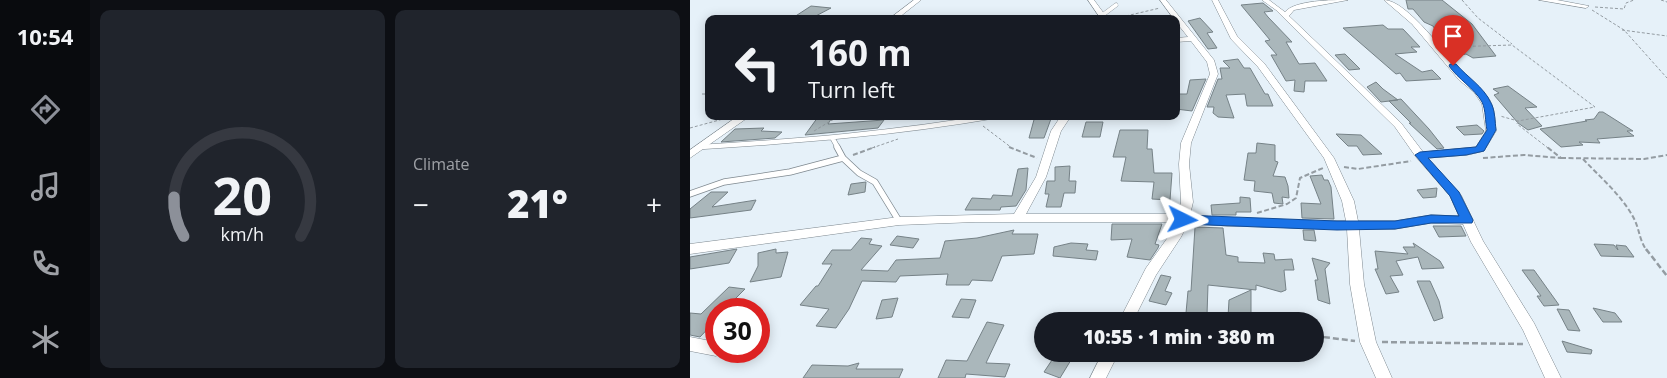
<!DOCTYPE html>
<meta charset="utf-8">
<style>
:root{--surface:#171b24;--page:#20242c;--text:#f1f3f6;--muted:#9ea1a6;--line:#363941;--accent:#8c9099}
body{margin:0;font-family:"Open Sans",sans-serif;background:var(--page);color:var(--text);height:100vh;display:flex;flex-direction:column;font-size:19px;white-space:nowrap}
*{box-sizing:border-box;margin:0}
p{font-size:16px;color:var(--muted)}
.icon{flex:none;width:28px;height:28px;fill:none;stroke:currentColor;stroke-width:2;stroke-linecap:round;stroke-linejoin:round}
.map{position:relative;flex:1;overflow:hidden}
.details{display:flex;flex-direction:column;gap:10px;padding:10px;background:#0d0f14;width:600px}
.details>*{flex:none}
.hud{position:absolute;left:15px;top:15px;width:475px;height:105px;border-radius:10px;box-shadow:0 2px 12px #0003;background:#171b24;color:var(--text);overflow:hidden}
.speed{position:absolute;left:15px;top:298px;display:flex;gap:10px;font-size:25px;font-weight:700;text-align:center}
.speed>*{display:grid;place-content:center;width:65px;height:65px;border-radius:50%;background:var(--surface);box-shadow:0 2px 12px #0003;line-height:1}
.speed .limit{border:8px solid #d22;background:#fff;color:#111}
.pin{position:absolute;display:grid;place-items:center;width:42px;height:42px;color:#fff;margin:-51px -21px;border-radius:50% 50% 50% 0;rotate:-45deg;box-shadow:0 0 5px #0007}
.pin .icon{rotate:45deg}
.me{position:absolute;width:55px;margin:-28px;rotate:93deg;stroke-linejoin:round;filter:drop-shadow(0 0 4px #0008)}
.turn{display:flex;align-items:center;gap:18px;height:105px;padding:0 20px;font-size:22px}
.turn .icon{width:65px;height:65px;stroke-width:2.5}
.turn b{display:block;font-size:35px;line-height:42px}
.big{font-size:38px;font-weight:800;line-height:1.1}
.details .widget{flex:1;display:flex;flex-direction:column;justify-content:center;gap:8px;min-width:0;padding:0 18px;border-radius:10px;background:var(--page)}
.details .dial{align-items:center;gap:0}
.dial svg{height:130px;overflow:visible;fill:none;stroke:var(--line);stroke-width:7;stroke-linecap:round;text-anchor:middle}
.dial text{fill:var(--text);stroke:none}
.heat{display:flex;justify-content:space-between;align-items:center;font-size:28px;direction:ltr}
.details .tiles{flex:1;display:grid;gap:10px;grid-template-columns:repeat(2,1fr)}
.trip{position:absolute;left:344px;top:312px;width:290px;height:50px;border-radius:25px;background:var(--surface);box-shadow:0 2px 12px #0003;font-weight:800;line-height:50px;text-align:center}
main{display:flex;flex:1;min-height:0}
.tab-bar{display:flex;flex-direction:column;width:90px;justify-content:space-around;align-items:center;background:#090b0e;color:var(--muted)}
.tab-bar .icon{width:35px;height:35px}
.tab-bar .current{color:var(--accent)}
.tab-bar b{font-size:22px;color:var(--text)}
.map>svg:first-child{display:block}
.building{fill:#aab7bb;stroke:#768287}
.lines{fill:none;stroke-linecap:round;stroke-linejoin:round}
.lane-far2-casing{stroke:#7f8990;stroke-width:4.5}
.lane-far1-casing{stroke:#7f8990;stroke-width:5.5}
.lane-casing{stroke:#7f8990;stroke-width:7}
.street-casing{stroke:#7f8990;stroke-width:1}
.path-far2{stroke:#949ca2;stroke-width:1;stroke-dasharray:3 2;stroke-linecap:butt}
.path-far1{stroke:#949ca2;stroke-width:2;stroke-dasharray:5 2.5;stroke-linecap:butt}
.path{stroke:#949ca2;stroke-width:2.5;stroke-dasharray:6 3;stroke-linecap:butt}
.lane-far2{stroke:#fff;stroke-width:4}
.lane-far1{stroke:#fff;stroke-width:4.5}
.lane{stroke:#fff;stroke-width:5.5}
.street{fill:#fff;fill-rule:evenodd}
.route{fill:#1a73e8;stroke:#114b97}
</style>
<main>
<nav class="tab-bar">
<b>10:54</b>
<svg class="icon current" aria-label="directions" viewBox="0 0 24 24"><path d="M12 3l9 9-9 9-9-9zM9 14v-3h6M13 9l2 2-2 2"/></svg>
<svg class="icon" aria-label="music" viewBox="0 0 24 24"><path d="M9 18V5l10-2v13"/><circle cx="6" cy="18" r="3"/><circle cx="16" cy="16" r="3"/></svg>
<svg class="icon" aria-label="phone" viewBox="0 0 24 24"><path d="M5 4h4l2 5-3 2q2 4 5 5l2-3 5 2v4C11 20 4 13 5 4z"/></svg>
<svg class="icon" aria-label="climate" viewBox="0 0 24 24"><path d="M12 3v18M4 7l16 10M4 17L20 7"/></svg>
</nav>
<section class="details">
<div class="tiles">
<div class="widget dial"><svg viewBox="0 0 100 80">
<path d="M14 69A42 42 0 1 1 86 69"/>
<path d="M14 69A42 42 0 0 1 8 45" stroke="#8c9099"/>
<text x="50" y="56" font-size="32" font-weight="700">20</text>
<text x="50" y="72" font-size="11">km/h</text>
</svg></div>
<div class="widget"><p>Climate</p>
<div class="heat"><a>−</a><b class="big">21°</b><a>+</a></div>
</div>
</div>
</section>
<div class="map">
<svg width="977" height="378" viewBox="0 0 977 378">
<rect width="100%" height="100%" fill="#e6f1f9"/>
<!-- building -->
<path class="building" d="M716,0H752L782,24L806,56L783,58L776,54L771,55L756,47L743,26L734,22L723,9H718Z
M573,3L583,11L574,12L578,17L602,42H596L609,64L625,63L637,81H615L614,92L604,91L605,80L596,81L581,55H587L575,41L580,40L551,5Z
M121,6L141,8L120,19H101Z
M510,18L523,32L517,33L527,48L518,49L498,21Z
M693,25L698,29H713L730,47H721L727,52L705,54L732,72L742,70L751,79L716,81L710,73L706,74L653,28Z
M655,54L670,69L659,70L645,55Z
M548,59L554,68H560L575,94H578L583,106H557L555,94L536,95L544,118L528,117L523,113L524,107H517L528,79H532L530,68H540L533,61Z
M516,79L502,111L486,109V94H497L500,80Z
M686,82L693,89L708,100L691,102L677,87Z
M818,86L847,107L835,108L852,126L838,130L828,123L804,95L809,93L803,89Z
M711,99L739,129L754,148L747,149L719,123H721L699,101Z
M909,112H913L943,131H937L944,136L907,139L910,143L889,142L893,145L871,147L850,129L897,121L895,120L904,119Z
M143,116L138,124L194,120L188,128L115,135L128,117Z
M345,116H362L354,138H339Z
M396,122H413L410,137H392Z
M787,125L794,131L792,134L774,135L766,127Z
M74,128L71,131L92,132L85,138L31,142L45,129Z
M430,130H458L457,149H462L464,173H482L480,200L462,199L464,182L431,181L436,157H423Z
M646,134L671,135L692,154L673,155L667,146H658Z
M567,143L585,145V161L588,162L583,176L595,177L598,186L599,198L592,197L593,204L584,203L582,193L564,191L565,181L554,180L558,153H566Z
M380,166L379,181H386L385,193H374L371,207H356L359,194H355L357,181H365V167Z
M338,168L336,190L326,206L311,207L310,210H275L282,198L301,199L303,195L322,196L328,169Z
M632,175L634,180H638L641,187L644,219L612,218L611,203L631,204L620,176Z
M176,182L175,192L158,195L161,184Z
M747,188L746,197L733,198L727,190Z
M21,192H38L22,207L66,200L61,210L0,218V209Z
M550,197L560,198L561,212H546V215H522L521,205L550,203Z
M422,224H472L465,244L469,245L468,248L460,260L437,257L442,239L421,240Z
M743,226H771L776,236L749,237Z
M505,227L533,228L536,255L548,257V262L575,263L573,253L584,254L585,260L602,259L604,270H594L596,290L591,292L566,285V290L518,285L517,315L496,313L498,291H501Z
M324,230L322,234H348L344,254L312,256L302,281L282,280L279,285H256L258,274L210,276L206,282L172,281L159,309L146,328L126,326L139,309L110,305L126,286H128L142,264H132L142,250H161L171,238L182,239L179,244L192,246L171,270L198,271L206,260L250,258L255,241L287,238Z
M613,230H624L626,241L614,240Z
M207,236L229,239L223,248L200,245Z
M381,243L398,244L396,250L408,251L406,260L363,256L364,247Z
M723,243L750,261L754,268L732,269L728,257L706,261L713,275L700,276L709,292L696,294L685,269H688L685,251L718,254L713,247H725Z
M904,244L924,245L928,250L926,245L936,246L944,257L911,256Z
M47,249L39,263L0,269V257Z
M86,249V253L98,252L91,277L60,282L68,266V253Z
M622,258L640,263L635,269L640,304L628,300L625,280H628Z
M832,270H844L869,305L854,306L847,296H851Z
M471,275L481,277L475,291L482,293L476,305L459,301Z
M727,281H740L749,301L753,318L744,321Z
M39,287L55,289L35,309H26V320L10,337L0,335V313L11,314Z
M561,290V319L538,317L539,300Z
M208,298L202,317L186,319L192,300Z
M271,299L286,300L279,318L262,317Z
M903,308L925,313L932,322H913Z
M867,309L879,310L890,331L878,330Z
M297,322L314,325L296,363L320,364L315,377L276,374L275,378H248L256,360L277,361Z
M872,341L902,350L901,354L877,352Z
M366,354L381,360L370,378L354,372Z
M169,363L166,369H213L209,378H113L122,365L158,366Z"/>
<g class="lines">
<!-- lane-far2 casing -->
<g class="lane-far2-casing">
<path id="lane-far2" d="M414,14L426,5"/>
</g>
<!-- lane-far1 casing -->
<g class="lane-far1-casing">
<path id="lane-far1" d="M143,139L148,148
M11,147C110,141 207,133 305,116"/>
</g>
<!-- lane casing -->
<g class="lane-casing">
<path id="lane" d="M147,147L153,158
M0,194L34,182L100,172L153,158L169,173L185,182L209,221"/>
</g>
<!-- street casing -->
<g class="street-casing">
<path id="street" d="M224,0H231L207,19H199Z
M398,0H404L418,19H411Z
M470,0H476L524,60L528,74L501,143L499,164L503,202L500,215L537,218L656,221L652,201L634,158L568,67L541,39L522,0H528L547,36L574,63L644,158L664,201L668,221H705L741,215L769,216L760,196L726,157L705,127L586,10L572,0H579L595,12C605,0 643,0 658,0L604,10L599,16L711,123L733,152L786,147L796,131L792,104L784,92L769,80L722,24L694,0C717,0 757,56 773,74C782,84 797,91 802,105C805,112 805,123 806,131L794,151L777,155L738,158L771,195L793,241L844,323L871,378H855L833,330L781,242L773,224L741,223L705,229H669L674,284L686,342L702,378H686L670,342L660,284L657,229L537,226L498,223L491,237L466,275L443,321H429L456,268L481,233L486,222H285L209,225L0,254V244L209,217L324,214L346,177L361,131L371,116H381L371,131L356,177L336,214H488L491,202L489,164L491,143L520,74L517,62L501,41L486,42V38L498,37L486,22V19H484Z
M849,0H867L899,6L896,8Z
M48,116H60L0,158V150Z
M0,337L26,342V351H33L26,356L0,351Z
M412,354H428L416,378H400Z"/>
</g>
<!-- path-far2 -->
<path class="path-far2" d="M772,0L788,18L822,44
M971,0L977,2
M905,7L934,9L936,3L944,0
M902,10L934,30L977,78
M436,16L470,8
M932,30L977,36
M758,47L822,45L905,107L828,121L810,116
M12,94H19
M828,121L827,124L858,148
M293,126L322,148
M0,128L33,119
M124,131L149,116
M182,148L208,139"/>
<!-- path-far1 -->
<path class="path-far1" d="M319,147L347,158
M163,155L185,147
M793,158L834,155L871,158L857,147
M871,158L954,159L977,155
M893,159C910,177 930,194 942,215C950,228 948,238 957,251
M654,167L668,169L721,161
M567,213L597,204L606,198L610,178L633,168"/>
<!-- path -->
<path class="path" d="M956,249L977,276
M452,317L487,321
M625,336L665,341
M692,342L833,344"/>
<!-- lane-far2 -->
<use href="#lane-far2" class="lane-far2"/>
<!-- lane-far1 -->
<use href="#lane-far1" class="lane-far1"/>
<!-- lane -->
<use href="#lane" class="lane"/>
<!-- street -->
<use href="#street" class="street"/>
</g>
<!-- route -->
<path class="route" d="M760,64H766C777,77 794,87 801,103C805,110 805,122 806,130L794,151L776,155L738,158L769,192L783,220L782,223H741L705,229L647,230L493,224L487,220L493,215L647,221H705L741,215L769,216L760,196L725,155L730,152L786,147L797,130C795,122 796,110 792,102C784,88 768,79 759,66Z"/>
</svg>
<div class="speed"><div class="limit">30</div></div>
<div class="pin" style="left:763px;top:66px;background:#d93025"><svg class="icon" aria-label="arrive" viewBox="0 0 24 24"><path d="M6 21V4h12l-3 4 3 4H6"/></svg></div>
<svg class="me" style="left:493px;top:220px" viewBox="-20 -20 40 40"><path d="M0-17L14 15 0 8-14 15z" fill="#1a73e8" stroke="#fff" stroke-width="4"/></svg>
<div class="trip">10:55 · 1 min · 380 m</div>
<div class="hud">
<div class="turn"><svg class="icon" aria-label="left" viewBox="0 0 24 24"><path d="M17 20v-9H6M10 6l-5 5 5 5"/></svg><div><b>160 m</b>Turn left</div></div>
</div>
</div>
</main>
